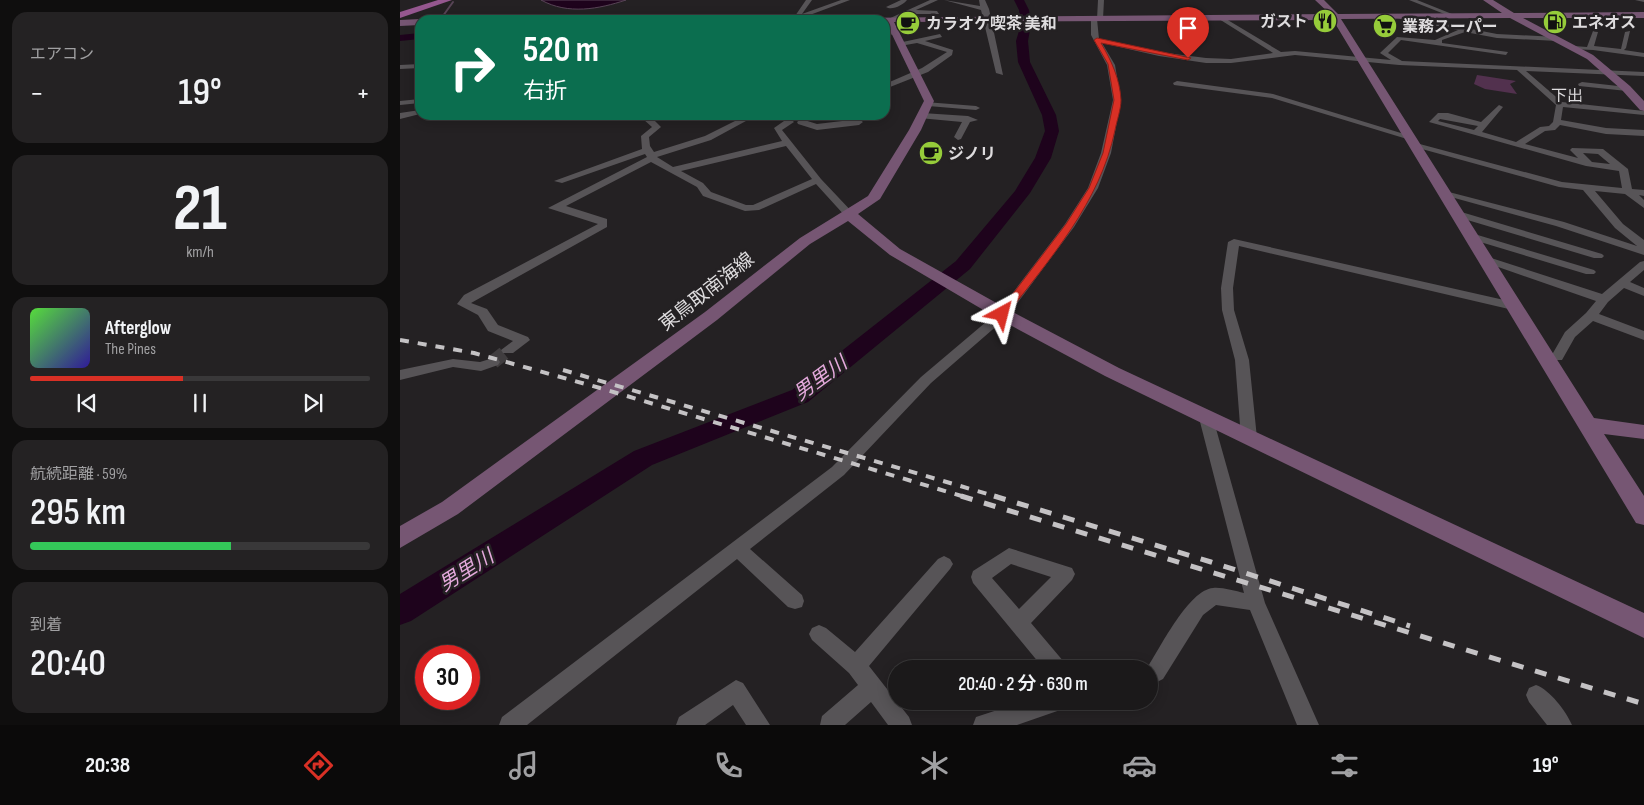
<!DOCTYPE html>
<html lang="ja">
<meta charset="utf-8">
<style>
:root{--surface:#1b191a;--page:#242223;--text:#f1f3f6;--muted:#a0a0a2;--line:#393839;--accent:#d93025}
body{margin:0;font-family:"Sofia Sans Condensed","Noto Sans JP",sans-serif;background:var(--page);color:var(--text);height:100vh;display:flex;flex-direction:column;font-size:19px;white-space:nowrap}
*{box-sizing:border-box;margin:0}
p{font-size:16px;color:var(--muted)}
.icon{flex:none;width:28px;height:28px;fill:none;stroke:currentColor;stroke-width:2;stroke-linecap:round;stroke-linejoin:round}
.map{position:relative;flex:1;overflow:hidden}
.panel{display:flex;flex-direction:column;gap:12px;padding:12px;background:#0f0e0e;width:400px}
.panel>*{flex:none}
.guide{position:absolute;left:15px;top:15px;width:475px;height:105px;border-radius:15px;box-shadow:0 2px 12px #0003,0 0 0 1px var(--line);background:#0b6e4f;color:#fff;overflow:hidden}
.speed{position:absolute;left:15px;top:645px;display:flex;gap:10px;font-size:25px;font-weight:700;text-align:center}
.speed>*{display:grid;place-content:center;width:65px;height:65px;border-radius:50%;background:var(--surface);box-shadow:0 2px 12px #0003,0 0 0 1px var(--line);line-height:1}
.speed .limit{border:8px solid #d22;background:#fff;color:#111}
.pin{position:absolute;display:grid;place-items:center;width:42px;height:42px;color:#fff;margin:-51px -21px;border-radius:50% 50% 50% 0;rotate:-45deg;box-shadow:0 0 5px #0007}
.pin .icon{rotate:45deg}
.me{position:absolute;width:55px;margin:-28px;rotate:38deg;stroke-linejoin:round;filter:drop-shadow(0 0 4px #0008)}
.turn{display:flex;align-items:center;gap:18px;height:105px;padding:0 25px;font-size:22px}
.turn .icon{width:65px;height:65px;stroke-width:2.5}
.turn b{display:block;font-size:35px;line-height:42px}
.big{font-size:38px;font-weight:600;line-height:1.1}
.panel .tile{flex:1;display:flex;flex-direction:column;justify-content:center;gap:8px;min-width:0;padding:0 18px;border-radius:15px;background:var(--page)}
.panel .dial{align-items:center;gap:0}
.dial b{font-size:65px;line-height:1}
.song{display:flex;align-items:center;gap:15px}
.cover{width:60px;height:60px;border-radius:8px;background:linear-gradient(135deg,hsl(110 70% 55%),hsl(250 70% 35%))}
.played{height:5px;border-radius:2px;background:linear-gradient(90deg,var(--accent) 45%,var(--line) 45%)}
.keys{display:flex;justify-content:space-around;direction:ltr}
.heat{display:flex;justify-content:space-between;align-items:center;font-size:28px;direction:ltr}
.charge{height:8px;border-radius:4px;background:linear-gradient(90deg,#34c759 59%,var(--line) 0)}
.trip{position:absolute;left:488px;top:660px;width:270px;height:50px;border-radius:25px;background:var(--surface);box-shadow:0 2px 12px #0003,0 0 0 1px var(--line);font-weight:600;line-height:50px;text-align:center}
.menu{display:flex;height:80px;justify-content:space-around;align-items:center;background:#0b0a0a;color:var(--muted)}
.menu .icon{width:35px;height:35px}
.menu .on{color:var(--accent)}
.menu b{font-size:22px;color:var(--text)}
main{display:flex;flex:1;min-height:0}
.map>svg:first-child{display:block}
.green{fill:#52314e}
.water{fill:#1e031c;stroke:#584456}
.lines{fill:none;stroke-linecap:round;stroke-linejoin:round}
.stream{stroke:#584456;stroke-width:2}
.river{fill:#1e031c;fill-rule:evenodd}
.street-tunnel{stroke:#403d3f;stroke-width:14;stroke-dasharray:14 8;stroke-linecap:butt}
.street{fill:#575457;fill-rule:evenodd}
.secondary{fill:#765673;fill-rule:evenodd}
.primary{fill:#95578f;fill-rule:evenodd}
.rail-far1{stroke:#c4c2c4;stroke-width:4;stroke-dasharray:9 9;stroke-linecap:butt}
.rail{stroke:#c4c2c4;stroke-width:5;stroke-dasharray:12 12;stroke-linecap:butt}
.route{fill:#d93025;stroke:#8d1f18}
.labels{text-anchor:middle;stroke-width:5;stroke-linejoin:round;paint-order:stroke}
.far-poi-label{font-size:16px;font-weight:bold;fill:#dedcde;stroke:#242123;text-anchor:start}
.far-neighbourhood-label{font-size:16px;fill:#dedcde;stroke:#242123}
.street-label{font-size:19px;fill:#dedcde;stroke:#242123}
.water-label{font-size:20px;font-style:italic;fill:#e4a9dc;stroke:#242123}
</style>
<main>
<section class="panel">
<div class="tile"><p>エアコン</p>
<div class="heat"><a>−</a><b class="big">19°</b><a>+</a></div>
</div>
<div class="tile dial"><b>21</b><p>km/h</p></div>
<div class="tile">
<div class="song"><i class="cover"></i><div><b>Afterglow</b><p>The Pines</p></div></div>
<div class="played"></div>
<div class="keys"><svg class="icon" aria-label="previous" viewBox="0 0 24 24"><path d="M18 5L8 12l10 7zM5 5v14"/></svg><svg class="icon" aria-label="pause" viewBox="0 0 24 24"><path d="M8 5v14M16 5v14"/></svg><svg class="icon" aria-label="next" viewBox="0 0 24 24"><path d="M6 5l10 7-10 7zM19 5v14"/></svg></div>
</div>
<div class="tile"><p>航続距離 · 59%</p><b class="big">295 km</b><div class="charge"></div></div>
<div class="tile"><p>到着</p><b class="big">20:40</b></div>
</section>
<div class="map">
<svg width="1244" height="725" viewBox="0 0 1244 725">
<rect width="100%" height="100%" fill="#242123"/>
<!-- green -->
<path class="green" d="M1077,75L1116,81L1110,84L1117,94L1085,89L1074,84Z"/>
<!-- water -->
<path class="water" d="M141,0H226C199,9 168,15 141,0Z"/>
<g class="lines">
<!-- stream -->
<path class="stream" d="M40,20L53,2"/>
<!-- river -->
<path class="river" d="M614,0H624L629,10L631,24L628,41L630,62L656,115L659,131L651,158L630,193L570,269L408,402L252,465L11,621L0,625V594L234,451L392,390L556,261L615,191L635,158L645,131L642,115L618,62L616,41L621,24L619,10Z
M20,33V39L0,41V35Z"/>
<!-- street-tunnel -->
<path class="street-tunnel" d="M93,362L108,350"/>
<!-- street -->
<path class="street" d="M406,0H412L402,14L441,0H450L399,19L387,20L395,16Z
M501,0H507C503,5 492,11 486,7Z
M530,0H538L516,10L537,11L539,14H509L491,21L486,20Z
M544,0L580,6L579,0H585L589,9L603,75L596,73L581,10Z
M698,0H704L703,19H697L699,39L759,52L806,58L831,59L873,53L819,19L821,16L881,52L895,51L991,60L980,53L997,37L1035,40L1058,30L997,18L999,15L1097,34L1157,37L1160,39L1157,41L1097,38L1065,32L1042,40V43L1108,52L1106,55L1001,40L988,53L1002,61L1244,72V76L1126,71L1162,102L1244,111V115L1163,107L1161,120L1206,128L1244,130V136L1206,134L1160,125L1155,130L1145,131L1125,144L1178,158L1170,150L1172,148L1203,149L1228,169L1232,189L1244,190V196L1239,195L1244,200V208L1225,194L1195,191L1223,224L1244,240V255L1156,226L1040,194L1045,191L1164,222L1237,246L1215,228L1183,190L1159,187L1011,146L1016,143L1162,182L1222,188L1219,171L1186,166L1029,122L1038,113H1048L1081,122L1099,105L1103,107L1082,132L1116,142L1140,127L1149,126L1153,122L1156,105L1117,70L999,65L895,55L831,63H806L759,56L702,43L715,65L721,100L711,153L698,188L674,227L607,317L531,383L444,475L350,549L402,595L404,601L402,607L395,609L388,607L337,559L127,725H99L102,717L432,467L521,377L599,311L665,224L688,188L701,153L713,100L707,65L691,35V19H697ZM1040,119L1078,126L1074,130L1038,121ZM1183,153L1198,154L1210,164L1192,162Z
M1009,0H1017L1057,16L1052,17Z
M1235,0H1244V2Z
M485,30L498,33L495,35L485,34Z
M1193,31L1198,32L1194,46L1221,49L1225,32L1230,31L1226,48L1224,50L1244,53V57L1193,50L1172,49L1174,46L1187,47Z
M540,34L542,37L525,41L553,50L552,55L528,72L485,89V84L522,68L547,52L517,43L500,46L498,43Z
M20,64V68L0,69V65Z
M777,81L873,94L1014,137L1007,139L872,98L774,85L773,83Z
M1182,82L1227,87L1231,89L1227,91L1179,86L1178,84Z
M20,99V103L0,105V101Z
M525,102L576,106L580,108L576,110L528,106H525Z
M20,110V114L0,119V113Z
M522,113L568,116L578,120L570,122L561,139L558,140L554,137L562,122L519,118L518,116Z
M248,115H259L253,119L261,127L249,137L250,146L254,152L305,136L347,115H357L311,140L257,157L273,167L382,141L374,128L384,121L378,115H387L394,122L382,130L421,179L455,215L450,218L446,217L416,184L359,210L345,211L303,196L297,187L251,162L166,206L207,219V227L71,303L87,309L98,325L128,337L130,340L113,353H103L101,350L113,341L88,331L78,315L57,304L64,295L198,224L148,208L247,157L245,154L162,183L154,181L242,149L241,136L252,127L243,119ZM386,146L412,179L353,205H346L311,192L303,183L281,171Z
M401,119L417,124L459,119L463,122L459,125L417,130L398,124L397,122Z
M1058,211L1202,254L1204,256L1202,258H1194L1054,216V212Z
M1071,233L1194,270L1196,272L1194,274H1186L1067,238V234Z
M834,239L1113,302L1119,306L1113,310L839,246L833,288L834,310L849,360L857,438L854,442H844L841,438L835,360L822,310L821,288L828,242Z
M1085,256L1202,294L1240,262L1244,261V270L1230,282L1244,288V296L1224,288L1208,302L1199,314L1244,331V340L1193,321L1175,337L1162,360H1140L1138,357L1140,354L1153,353L1165,332L1186,313L1196,301L1081,261L1079,259Z
M93,358L98,359L100,362L98,365L81,371L53,367L0,380V370L53,359L80,362Z
M806,413L811,414L813,418L865,603L919,725H897L850,610L816,605L803,615L763,679L749,686V669H742L749,665C761,646 789,590 813,588C822,587 835,591 844,593L799,418L801,414Z
M609,548L672,568L675,574L672,580L631,623L664,662L667,669H644L573,583L571,577L573,571ZM611,564L651,577L619,609L592,578Z
M544,556L550,559L553,564L550,569L469,666L509,717L512,725H488L471,702L445,725H420L422,716L458,685L449,673L412,640L409,634L412,628L419,625L426,628L455,652L538,559Z
M336,680L343,683L370,725H346L333,705L305,725H276L279,717Z
M1136,685C1150,690 1166,711 1172,725H1147L1129,702L1126,695L1129,688Z
M625,701H669L666,708L617,725H573L576,717Z"/>
<!-- secondary -->
<path class="secondary" d="M915,0H924L938,14L1102,13L1083,0H1093L1114,13L1244,12V18H1123L1193,55L1230,86L1244,101V111L1240,110L1222,90L1187,59L1110,18L941,19L1194,418L1244,425V439L1204,434L1244,496V525L1236,523L933,20L494,22L534,101L521,130L480,199L458,214L500,249L609,310L719,368L1244,613V638L705,376L597,318L490,255L448,221L410,244L317,320L58,514L0,548V526L42,502L305,312L400,238L468,196L509,130L524,101L485,20H445L446,18L930,14Z
M20,19L22,20H20V25L0,26V20Z"/>
<!-- primary -->
<path class="primary" d="M38,0H52L0,18V12Z"/>
<!-- rail-far1 -->
<path class="rail-far1" d="M0,340L74,353L200,388L565,497
M163,370L598,497"/>
<!-- rail -->
<path class="rail" d="M561,496L1244,704
M594,496L811,562L1010,626"/>
</g>
<!-- route -->
<path class="route" d="M697,38L791,58L788,60L701,43C711,60 720,79 721,100C721,109 717,120 715,130C700,203 650,258 606,316H599V312L666,224L689,188L703,153L714,100L708,64L694,40Z"/>
<!-- icons -->
<defs>
<g id="restaurant-disc" transform="scale(1.25)"><circle r="9.5" fill="#96cc3a" stroke="#242123"/><path d="M-5-6h1v4h1v-4h1v4h1v-4h1v5L-1.5 .5V6h-2V.5L-5-1ZM5-6V6H3V1.5H1.5Q1.5-4 5-6Z" fill="#111"/></g>
<g id="fuel-disc" transform="scale(1.25)"><circle r="9.5" fill="#96cc3a" stroke="#242123"/><path d="M-5.5-6h7V0h2V4h1.3V-2.5L3-4.5l.8-.8L6-3V5H2.5V1h-1V6h-7ZM-4.2-4.7v3.2H.2V-4.7Z" fill="#111"/></g>
<g id="cafe-disc" transform="scale(1.25)"><circle r="9.5" fill="#96cc3a" stroke="#242123"/><path d="M-5.5-4.5H6V0H3Q3 3.5 0 3.5H-2.5Q-5.5 3.5-5.5 0ZM3-3.2v2h1.7v-2ZM-6 4.5H4V6H-6Z" fill="#111"/></g>
<g id="supermarket-disc" transform="scale(1.25)"><circle r="9.5" fill="#96cc3a" stroke="#242123"/><path d="M-6-5.5h2.5l.6 2H6L4.5 2H-2.5L-4.4-4H-6ZM-1.5 3.2a1.3 1.3 0 1 0 .1 0ZM3 3.2a1.3 1.3 0 1 0 .1 0Z" fill="#111"/></g>
</defs>
<g fill-rule="evenodd">
<use href="#restaurant-disc" x="925" y="21"/>
<use href="#fuel-disc" x="1155" y="22"/>
<use href="#cafe-disc" x="508" y="23"/>
<use href="#supermarket-disc" x="985" y="26"/>
<use href="#cafe-disc" x="531" y="153"/>
</g>
<g class="labels">
<!-- far-poi labels -->
<g class="far-poi-label">
<text x="908" y="27" text-anchor="end">ガスト</text>
<text x="1172" y="28">エネオス</text>
<text x="526" y="29">カラオケ喫茶 美和</text>
<text x="1002" y="32">業務スーパー</text>
<text x="548" y="159">ジノリ</text>
</g>
<!-- far-neighbourhood labels -->
<g class="far-neighbourhood-label">
<text x="1167" y="101">下出</text>
</g>
<!-- street labels -->
<g class="street-label">
<text transform="translate(306 291) rotate(-38)" y="7">東鳥取南海線</text>
</g>
<!-- water labels -->
<g class="water-label">
<text transform="translate(420 378) rotate(-36)" y="7">男里川</text>
<text transform="translate(66 570) rotate(-32)" y="7">男里川</text>
</g>
</g>
</svg>
<div class="speed"><div class="limit">30</div></div>
<div class="pin" style="left:788px;top:58px;background:#d93025"><svg class="icon" aria-label="arrive" viewBox="0 0 24 24"><path d="M6 21V4h12l-3 4 3 4H6"/></svg></div>
<svg class="me" style="left:602px;top:314px" viewBox="-20 -20 40 40"><path d="M0-17L14 15 0 8-14 15z" fill="#d93025" stroke="#fff" stroke-width="4"/></svg>
<div class="trip">20:40 · 2 分 · 630 m</div>
<div class="guide">
<div class="turn"><svg class="icon" aria-label="right" viewBox="0 0 24 24"><path d="M7 20v-9h11M14 6l5 5-5 5"/></svg><div><b>520 m</b>右折</div></div>
</div>
</div>
</main>
<nav class="menu">
<b>20:38</b>
<svg class="icon on" aria-label="directions" viewBox="0 0 24 24"><path d="M12 3l9 9-9 9-9-9zM9 14v-3h6M13 9l2 2-2 2"/></svg>
<svg class="icon" aria-label="music" viewBox="0 0 24 24"><path d="M9 18V5l10-2v13"/><circle cx="6" cy="18" r="3"/><circle cx="16" cy="16" r="3"/></svg>
<svg class="icon" aria-label="phone" viewBox="0 0 24 24"><path d="M5 4h4l2 5-3 2q2 4 5 5l2-3 5 2v4C11 20 4 13 5 4z"/></svg>
<svg class="icon" aria-label="climate" viewBox="0 0 24 24"><path d="M12 3v18M4 7l16 10M4 17L20 7"/></svg>
<svg class="icon" aria-label="car" viewBox="0 0 24 24"><path d="M5 17H2v-5l4-1 3-4h7l3 4 3 1v5h-3M9 17h6M6 11h13"/><circle cx="7" cy="17" r="2"/><circle cx="17" cy="17" r="2"/></svg>
<svg class="icon" aria-label="filters" viewBox="0 0 24 24"><path d="M4 7h16M4 17h16"/><circle cx="9" cy="7" r="2"/><circle cx="15" cy="17" r="2"/></svg>
<b>19°</b>
</nav>
